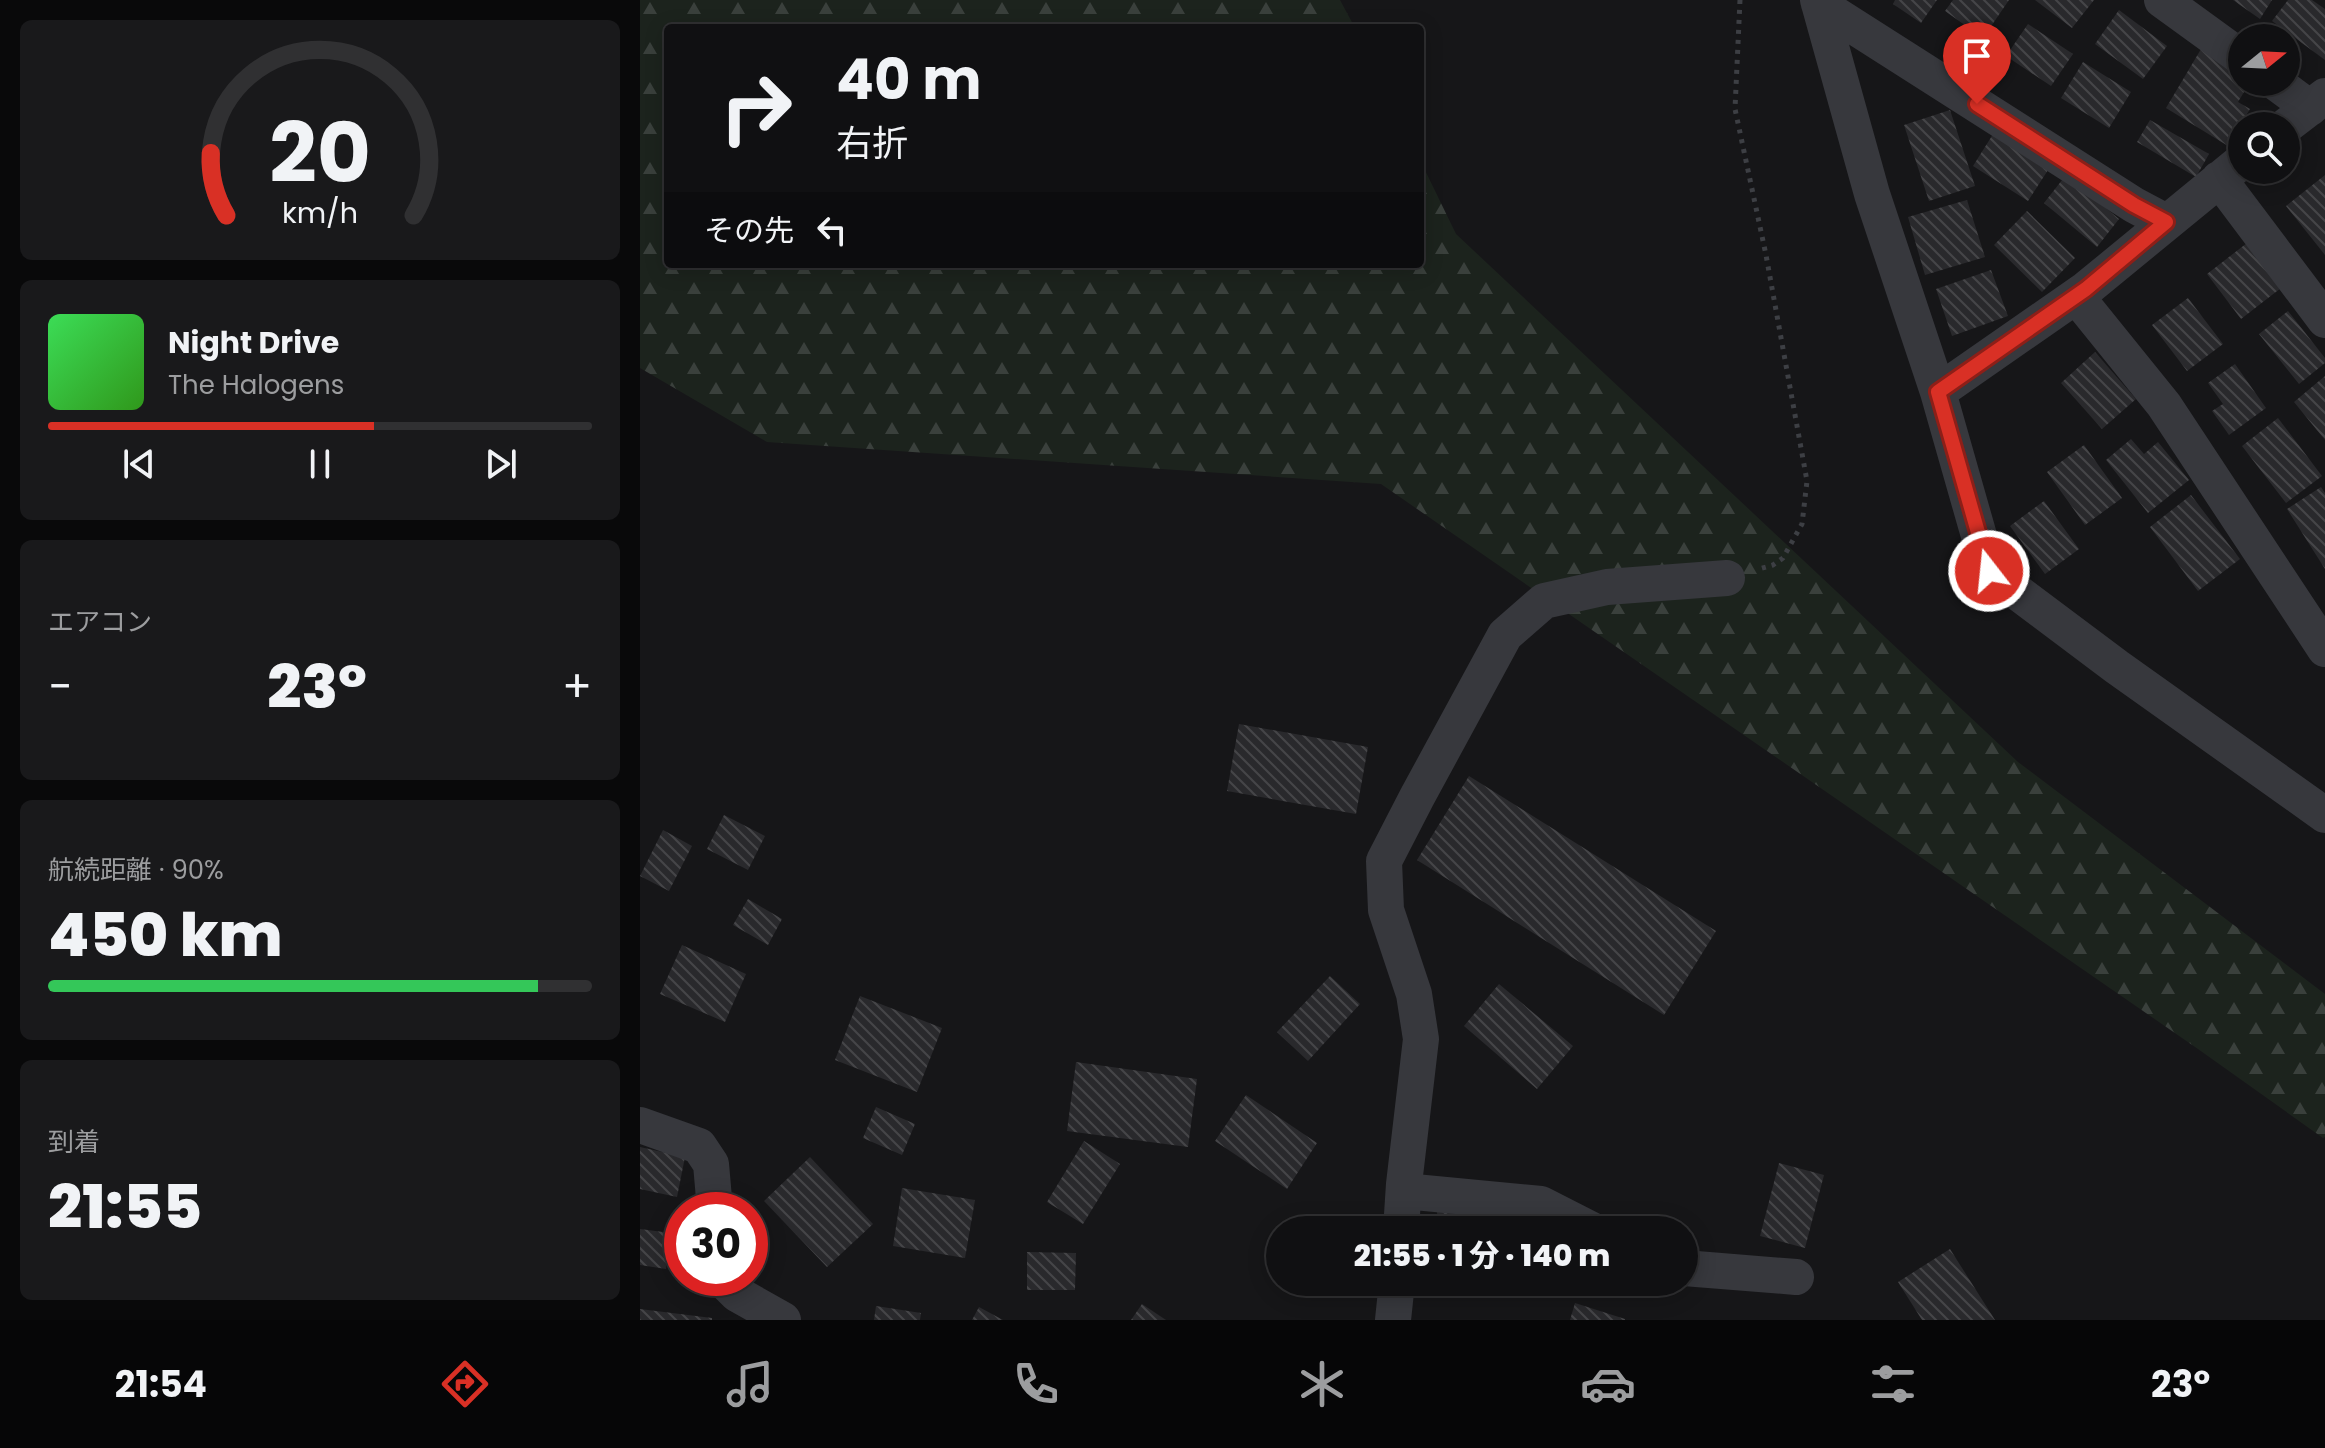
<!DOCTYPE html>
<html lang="ja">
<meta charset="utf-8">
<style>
:root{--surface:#101012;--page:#19191b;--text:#f1f3f6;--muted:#9c9d9f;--line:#303032;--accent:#d93025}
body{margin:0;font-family:Poppins,"Noto Sans JP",sans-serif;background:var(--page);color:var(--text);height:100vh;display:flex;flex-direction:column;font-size:30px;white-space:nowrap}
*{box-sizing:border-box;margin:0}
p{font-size:26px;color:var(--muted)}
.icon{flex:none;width:44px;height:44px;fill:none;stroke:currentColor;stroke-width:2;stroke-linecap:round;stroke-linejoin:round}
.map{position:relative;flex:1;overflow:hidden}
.panel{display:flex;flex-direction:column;gap:20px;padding:20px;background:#09090a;width:640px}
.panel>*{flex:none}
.banner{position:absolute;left:24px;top:24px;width:760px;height:244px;border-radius:8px;box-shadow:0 4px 20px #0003,0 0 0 2px var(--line);background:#101012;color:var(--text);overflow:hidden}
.needle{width:52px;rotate:72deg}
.fabs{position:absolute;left:1588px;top:24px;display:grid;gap:16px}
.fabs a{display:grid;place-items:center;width:72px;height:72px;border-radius:50%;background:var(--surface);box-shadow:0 4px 20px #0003,0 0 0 2px var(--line);font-size:40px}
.speed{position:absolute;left:24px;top:1192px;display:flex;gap:16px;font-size:40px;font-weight:700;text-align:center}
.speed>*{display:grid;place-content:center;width:104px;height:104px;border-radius:50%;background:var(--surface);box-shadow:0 4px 20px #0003,0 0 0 2px var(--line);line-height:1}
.speed .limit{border:12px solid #d22;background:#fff;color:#111}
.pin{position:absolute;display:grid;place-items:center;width:68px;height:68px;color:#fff;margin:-82px -34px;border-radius:50% 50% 50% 0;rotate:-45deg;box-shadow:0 0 8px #0007}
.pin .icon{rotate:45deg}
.me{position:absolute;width:88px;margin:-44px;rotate:344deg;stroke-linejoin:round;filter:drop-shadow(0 0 6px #0008)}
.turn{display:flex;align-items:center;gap:28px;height:168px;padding:0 40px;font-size:36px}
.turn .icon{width:104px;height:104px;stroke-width:2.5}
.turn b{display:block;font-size:56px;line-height:68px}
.then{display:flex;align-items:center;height:76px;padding:0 40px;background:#0003;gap:16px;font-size:30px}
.big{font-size:60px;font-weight:800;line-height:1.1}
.panel .card{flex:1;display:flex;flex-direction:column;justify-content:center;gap:12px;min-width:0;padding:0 28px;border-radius:12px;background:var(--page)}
.panel .dial{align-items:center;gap:0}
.dial svg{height:208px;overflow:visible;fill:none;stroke:var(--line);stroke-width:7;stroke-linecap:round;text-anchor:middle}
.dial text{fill:var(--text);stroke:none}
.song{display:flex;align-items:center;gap:24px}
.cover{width:96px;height:96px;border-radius:12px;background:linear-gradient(135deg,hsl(130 70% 55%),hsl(110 70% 35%))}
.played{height:8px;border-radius:4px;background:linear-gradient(90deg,var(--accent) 60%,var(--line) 60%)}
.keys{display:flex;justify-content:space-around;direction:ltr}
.heat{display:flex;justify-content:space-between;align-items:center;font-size:44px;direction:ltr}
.charge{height:12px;border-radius:6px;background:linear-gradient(90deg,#34c759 90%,var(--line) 0)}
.trip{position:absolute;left:626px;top:1216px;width:432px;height:80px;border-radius:40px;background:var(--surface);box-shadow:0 4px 20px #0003,0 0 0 2px var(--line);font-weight:800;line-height:80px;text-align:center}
.menu{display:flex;height:128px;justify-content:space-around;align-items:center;background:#060607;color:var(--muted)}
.menu .icon{width:56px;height:56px}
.menu .selected{color:var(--accent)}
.menu b{font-size:36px;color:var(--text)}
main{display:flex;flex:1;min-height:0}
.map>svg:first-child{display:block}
.forest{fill:url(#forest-firs)}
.building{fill:url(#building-back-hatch)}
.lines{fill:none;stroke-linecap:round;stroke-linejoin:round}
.path{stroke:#3d3f44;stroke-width:5;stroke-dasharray:4 6;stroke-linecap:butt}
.minor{stroke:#37383d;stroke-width:36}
.route-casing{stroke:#8d1f18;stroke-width:20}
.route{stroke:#d93025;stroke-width:14}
</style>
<main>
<section class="panel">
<div class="card dial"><svg viewBox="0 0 100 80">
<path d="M14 69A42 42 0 1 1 86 69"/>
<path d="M14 69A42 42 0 0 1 8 45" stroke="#d93025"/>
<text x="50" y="56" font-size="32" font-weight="700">20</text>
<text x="50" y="72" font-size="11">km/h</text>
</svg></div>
<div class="card">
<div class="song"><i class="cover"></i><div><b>Night Drive</b><p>The Halogens</p></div></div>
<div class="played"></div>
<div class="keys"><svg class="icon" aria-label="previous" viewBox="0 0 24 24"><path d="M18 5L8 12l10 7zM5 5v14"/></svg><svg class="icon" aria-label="pause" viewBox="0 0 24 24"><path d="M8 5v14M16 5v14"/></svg><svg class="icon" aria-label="next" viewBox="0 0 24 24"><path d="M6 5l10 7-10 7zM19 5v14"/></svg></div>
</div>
<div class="card"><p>エアコン</p>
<div class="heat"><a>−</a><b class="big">23°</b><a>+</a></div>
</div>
<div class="card"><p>航続距離 · 90%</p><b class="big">450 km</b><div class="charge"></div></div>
<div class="card"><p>到着</p><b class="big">21:55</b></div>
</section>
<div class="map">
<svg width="1685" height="1320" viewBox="0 0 1685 1320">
<defs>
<pattern id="forest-firs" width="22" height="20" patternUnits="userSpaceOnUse" patternTransform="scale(2)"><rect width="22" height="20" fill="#1c231d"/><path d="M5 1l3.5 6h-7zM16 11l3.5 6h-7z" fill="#3a403c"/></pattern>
<pattern id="building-back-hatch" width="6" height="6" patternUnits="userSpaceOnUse" patternTransform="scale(2)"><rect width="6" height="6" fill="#29292c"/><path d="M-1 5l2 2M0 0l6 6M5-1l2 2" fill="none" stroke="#454548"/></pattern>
</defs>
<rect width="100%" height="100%" fill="#161618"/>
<!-- forest -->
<path class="forest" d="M0,0H700L715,28H28V264H780V160L816,234L1378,762L1685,994V1137L1683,1138L1558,1049L741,484L127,442L0,368Z"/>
<!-- building -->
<path class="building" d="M1255,0H1297L1281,23L1253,4Z
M1313,0H1369L1343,38L1305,11Z
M1395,0H1454L1432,28Z
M1593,0H1632L1620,19Z
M1648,0H1672L1685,9V60L1632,21Z
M1479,10L1527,46L1503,79L1455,44Z
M1388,24L1433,54L1411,86L1366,56Z
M1564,44L1602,67V82H1610L1598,102L1610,109L1588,146L1526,108Z
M1443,62L1491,92L1469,128L1421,98Z
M1310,110L1335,186L1289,201L1264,125Z
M1510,120L1569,154L1556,177L1497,142Z
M1355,131L1410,167L1388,201L1333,166Z
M1426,175L1479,219L1457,247L1404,203Z
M1685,175V255L1646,206Z
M1327,200L1345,257L1285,275L1268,217Z
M1387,211L1435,258L1402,292L1354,245Z
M1607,243L1641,288L1601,319L1567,274Z
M1351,270L1368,316L1312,336L1296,289Z
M1548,298L1583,344L1547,371L1512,325Z
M1648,311L1685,358V363L1659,384L1619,334Z
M1455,352L1496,399L1462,429L1421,383Z
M1595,364L1626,408L1589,435L1572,411L1583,404L1568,383Z
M1685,376V440L1654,402Z
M1638,418L1682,476L1646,503L1602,446Z
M1491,439L1504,454L1518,442L1549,480L1508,513L1466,460Z
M1444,445L1482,498L1445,525L1407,472Z
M1681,487L1685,493V569L1647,509Z
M1551,495L1600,559L1558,591L1510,527Z
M1404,501L1439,549L1405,574L1370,526Z
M599,724L728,747L716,814L587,791Z
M829,776L1076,931L1024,1015L777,860Z
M84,815L125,836L108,870L67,849Z
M23,830L52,846L29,891L0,876Z
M108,899L142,919L128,945L93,925Z
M42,945L106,974L85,1022L20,994Z
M690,976L720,1004L668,1061L637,1032Z
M859,984L933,1046L897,1089L824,1026Z
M220,996L302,1028L277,1092L195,1060Z
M436,1062L557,1079L548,1147L427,1131Z
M606,1095L677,1143L647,1189L575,1141Z
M236,1107L275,1124L262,1155L223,1138Z
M444,1141L480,1164L443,1224L407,1202Z
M0,1147L45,1157L37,1197L0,1189Z
M170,1157L233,1224L187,1267L124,1201Z
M1139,1163L1184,1175L1165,1248L1120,1236Z
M262,1188L335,1200L325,1258L253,1246Z
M864,1206L866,1230H799L797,1212Z
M661,1217L687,1230H655Z
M0,1229L31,1233L26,1269L0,1265Z
M1310,1249L1355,1320H1282L1258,1282Z
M387,1252L436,1253L435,1290H387Z
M935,1303L985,1319V1320H930Z
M502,1304L526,1320H491Z
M236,1306L281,1313L280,1320H234Z
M339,1307L363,1320H332Z
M0,1309L72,1318V1320H0Z"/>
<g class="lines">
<!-- path -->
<path class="path" d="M1100,0L1095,109L1126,255L1167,481L1162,524L1143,558L1133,565L1119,569"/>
<!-- minor -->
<path class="minor" d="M1178,0L1232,194L1298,392L1349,571L1477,667L1685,815
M1522,0L1602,58
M1179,4L1494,205L1526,222
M1635,82L1670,108
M1646,126L1685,96
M1579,179L1685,320
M1436,296L1524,405L1685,649
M1298,392L1446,289L1602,161
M0,1125L59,1146L71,1164L75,1210
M764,1191L901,1204L952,1230
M761,1230L764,1184L781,1039L774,994L746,910L744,861L777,797L865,635L904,601L967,587L1087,578
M1044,1268L1156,1277
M81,1278L97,1294L143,1320
M753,1320L757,1282"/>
</g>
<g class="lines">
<!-- route casing -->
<g class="route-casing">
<path id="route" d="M1337,104L1494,205L1526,222L1446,289L1298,392L1349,571"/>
</g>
<!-- route -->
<use href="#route" class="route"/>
</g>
</svg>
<div class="fabs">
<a><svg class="needle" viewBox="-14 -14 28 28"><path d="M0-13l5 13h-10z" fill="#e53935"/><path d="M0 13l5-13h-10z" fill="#9c9d9f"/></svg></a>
<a><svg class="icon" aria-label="search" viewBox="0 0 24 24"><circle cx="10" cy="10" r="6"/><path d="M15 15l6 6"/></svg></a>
</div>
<div class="speed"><div class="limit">30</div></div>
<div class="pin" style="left:1337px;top:104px;background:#d93025"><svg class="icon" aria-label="arrive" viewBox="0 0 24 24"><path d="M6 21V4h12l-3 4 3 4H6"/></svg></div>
<svg class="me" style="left:1349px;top:571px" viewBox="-20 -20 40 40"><circle r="17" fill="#d93025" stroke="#fff" stroke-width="3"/><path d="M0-11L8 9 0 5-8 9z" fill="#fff"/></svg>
<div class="trip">21:55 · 1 分 · 140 m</div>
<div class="banner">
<div class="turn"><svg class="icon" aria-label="right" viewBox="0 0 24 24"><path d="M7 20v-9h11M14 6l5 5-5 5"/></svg><div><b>40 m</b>右折</div></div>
<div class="then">その先<svg class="icon" aria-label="left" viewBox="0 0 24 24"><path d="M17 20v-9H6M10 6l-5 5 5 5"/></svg></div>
</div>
</div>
</main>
<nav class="menu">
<b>21:54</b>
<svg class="icon selected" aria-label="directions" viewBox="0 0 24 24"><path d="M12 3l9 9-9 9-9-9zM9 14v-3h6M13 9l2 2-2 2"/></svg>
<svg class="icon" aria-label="music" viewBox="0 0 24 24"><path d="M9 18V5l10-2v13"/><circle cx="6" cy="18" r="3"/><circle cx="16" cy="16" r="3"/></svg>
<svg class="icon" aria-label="phone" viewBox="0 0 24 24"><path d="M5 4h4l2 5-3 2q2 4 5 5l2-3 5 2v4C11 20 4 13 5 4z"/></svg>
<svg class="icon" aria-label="climate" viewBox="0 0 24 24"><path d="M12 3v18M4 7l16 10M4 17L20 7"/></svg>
<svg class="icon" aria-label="car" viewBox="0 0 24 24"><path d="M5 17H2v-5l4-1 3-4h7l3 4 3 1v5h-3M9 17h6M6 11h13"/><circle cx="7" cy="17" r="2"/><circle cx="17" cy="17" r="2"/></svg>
<svg class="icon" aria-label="filters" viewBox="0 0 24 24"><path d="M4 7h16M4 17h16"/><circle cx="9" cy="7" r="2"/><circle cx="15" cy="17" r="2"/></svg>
<b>23°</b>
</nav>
